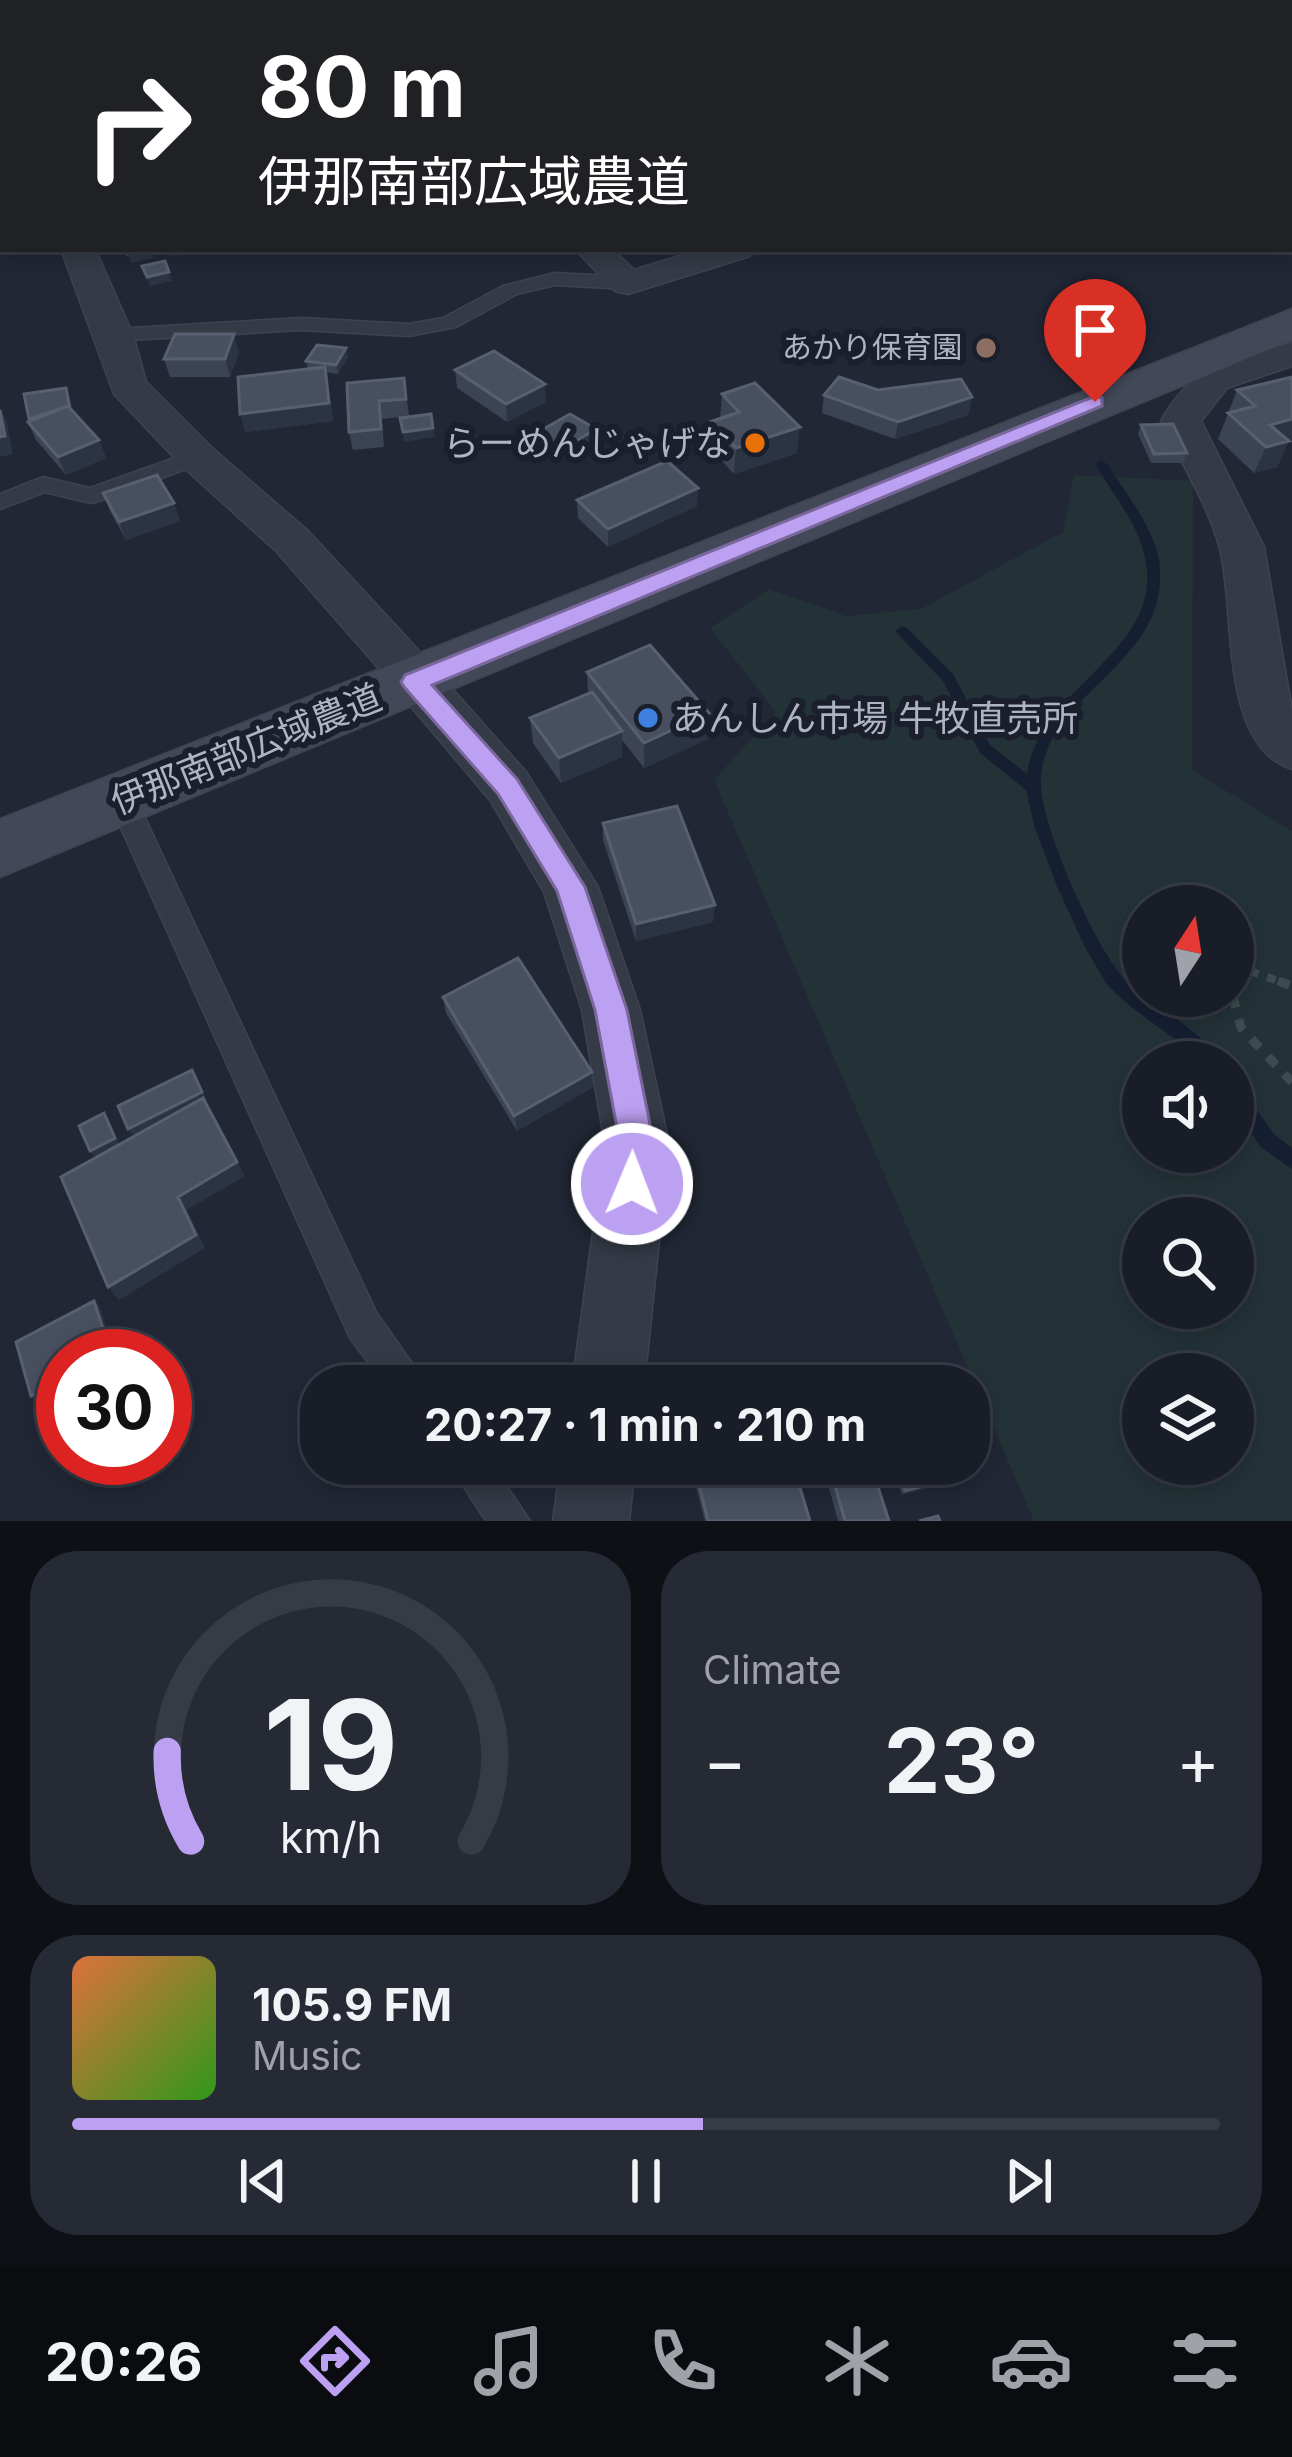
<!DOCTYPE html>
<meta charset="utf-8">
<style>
:root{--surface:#191d28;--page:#262a34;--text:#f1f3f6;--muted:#9fa2a8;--line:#373b45;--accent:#bca0f2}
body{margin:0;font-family:Inter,"Noto Sans JP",sans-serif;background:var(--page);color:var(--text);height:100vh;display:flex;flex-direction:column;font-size:45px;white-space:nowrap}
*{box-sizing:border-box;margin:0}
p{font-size:39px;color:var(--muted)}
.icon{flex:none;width:66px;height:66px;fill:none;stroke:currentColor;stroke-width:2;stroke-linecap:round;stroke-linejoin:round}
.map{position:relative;height:1521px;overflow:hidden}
.sheet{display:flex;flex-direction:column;gap:30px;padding:30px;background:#0e1016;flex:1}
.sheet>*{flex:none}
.banner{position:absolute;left:0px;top:0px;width:1293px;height:252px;box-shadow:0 6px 18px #0003,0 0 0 3px var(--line);background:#202124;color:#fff;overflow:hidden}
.needle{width:78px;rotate:12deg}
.tools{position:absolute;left:1122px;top:885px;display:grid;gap:24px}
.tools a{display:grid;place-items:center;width:132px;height:132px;border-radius:50%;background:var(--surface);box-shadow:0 6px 18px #0003,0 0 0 3px var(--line);font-size:60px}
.speed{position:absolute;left:36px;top:1329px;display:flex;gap:24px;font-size:60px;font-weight:700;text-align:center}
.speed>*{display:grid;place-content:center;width:156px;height:156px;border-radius:50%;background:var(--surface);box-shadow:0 6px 18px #0003,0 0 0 3px var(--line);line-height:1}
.speed .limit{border:18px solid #d22;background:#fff;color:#111}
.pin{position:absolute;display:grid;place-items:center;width:102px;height:102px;color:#fff;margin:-123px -51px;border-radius:50% 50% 50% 0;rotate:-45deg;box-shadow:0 0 12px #0007}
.pin .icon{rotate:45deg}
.me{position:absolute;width:132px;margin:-66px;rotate:1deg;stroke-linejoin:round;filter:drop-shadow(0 0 9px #0008)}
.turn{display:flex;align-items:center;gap:42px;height:252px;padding:0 60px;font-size:54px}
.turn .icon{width:156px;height:156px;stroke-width:2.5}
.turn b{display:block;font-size:84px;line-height:102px}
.big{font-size:90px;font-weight:700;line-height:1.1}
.sheet .widget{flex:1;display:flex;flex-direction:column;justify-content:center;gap:18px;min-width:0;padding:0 42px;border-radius:48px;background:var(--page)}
.sheet .dial{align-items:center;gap:0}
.dial svg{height:312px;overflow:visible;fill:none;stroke:var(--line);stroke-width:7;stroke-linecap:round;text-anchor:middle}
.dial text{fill:var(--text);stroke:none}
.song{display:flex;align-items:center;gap:36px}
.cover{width:144px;height:144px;border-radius:18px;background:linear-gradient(135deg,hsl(20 70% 55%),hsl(110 70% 35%))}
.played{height:12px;border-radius:6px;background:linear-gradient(90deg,var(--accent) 55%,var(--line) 55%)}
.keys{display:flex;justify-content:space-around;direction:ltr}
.heat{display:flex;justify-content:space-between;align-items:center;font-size:66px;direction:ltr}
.sheet .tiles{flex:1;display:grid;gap:30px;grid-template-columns:1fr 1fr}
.widget:last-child{grid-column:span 2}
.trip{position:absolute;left:300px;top:1365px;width:690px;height:120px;border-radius:48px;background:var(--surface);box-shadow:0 6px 18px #0003,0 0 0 3px var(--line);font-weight:700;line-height:120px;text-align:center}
.tab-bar{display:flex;height:192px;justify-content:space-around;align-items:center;background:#0a0c10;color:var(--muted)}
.tab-bar .icon{width:84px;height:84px}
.tab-bar .current{color:var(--accent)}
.tab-bar b{font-size:54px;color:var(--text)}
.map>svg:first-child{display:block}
.green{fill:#233237;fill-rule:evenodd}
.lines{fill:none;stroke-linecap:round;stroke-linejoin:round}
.stream{fill:#161e32;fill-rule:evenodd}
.lane-casing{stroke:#3e4350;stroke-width:3}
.street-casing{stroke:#3e4350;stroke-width:3}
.secondary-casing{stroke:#3e4350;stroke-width:3}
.path-far1{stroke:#3c4b4f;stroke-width:8;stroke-dasharray:9 9;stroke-linecap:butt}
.path{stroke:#3c4b4f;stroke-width:9;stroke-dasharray:12 12;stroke-linecap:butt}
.lane{fill:#343a46;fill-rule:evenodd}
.street{fill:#343a46;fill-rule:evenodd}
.secondary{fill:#434859;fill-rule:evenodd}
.wall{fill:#3c4354}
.shaded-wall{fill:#2c3343}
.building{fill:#485060;stroke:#585f70;stroke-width:3}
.route{fill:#bca0f2;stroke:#7a689d;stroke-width:3}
.education-dot{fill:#8d6e63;stroke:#1a1f2b;stroke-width:4.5}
.food-dot{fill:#e8710a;stroke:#1a1f2b;stroke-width:4.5}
.shop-dot{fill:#3f7fe0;stroke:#1a1f2b;stroke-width:4.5}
.labels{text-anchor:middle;stroke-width:12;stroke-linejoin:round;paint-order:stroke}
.far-poi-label{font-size:30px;fill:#afb4c3;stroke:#1a1f2b;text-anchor:end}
.poi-label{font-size:36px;fill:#afb4c3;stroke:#1a1f2b;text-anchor:end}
.street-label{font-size:36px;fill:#afb4c3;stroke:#1a1f2b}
</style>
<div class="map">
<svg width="1292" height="1521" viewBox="0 0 1292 1521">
<rect width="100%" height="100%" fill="#212735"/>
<!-- green -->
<path class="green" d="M1074,475L1193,481L1192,770L1292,831V1521H1034L714,780L776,712L710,628L769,589L846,616L921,609L1063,532ZM1143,906H1233V996H1143ZM1143,1062H1233V1152H1143ZM1143,1218H1233V1308H1143ZM1143,1374H1233V1464H1143Z"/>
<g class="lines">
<!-- stream -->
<path class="stream" d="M1101,460L1107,464C1125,492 1147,519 1157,551C1160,561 1160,569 1160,579C1159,669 1038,698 1041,786C1042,828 1099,958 1130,985C1159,1012 1200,1027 1220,1062H1200L1183,1045L1131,1007L1107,985L1085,947L1057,886L1035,828L1026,790L980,753L943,681L895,631L902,626L907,628L953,674L990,745L1027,774C1039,685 1170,650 1144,553C1136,521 1112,493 1095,464Z
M1233,1084L1239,1086L1275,1135L1292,1148V1169L1261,1147L1233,1107Z"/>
<!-- lane casing -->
<g class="lane-casing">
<path id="lane" d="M555,273L628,277L637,283L628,289L555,285L517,294L456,327L409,336L301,330L114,341L104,335L114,329L301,318L409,324L443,318L503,286Z
M197,450L205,452V462L99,501L91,503L45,492L0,509V494L43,477L90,488Z
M122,788L132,791L136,799L376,1312L428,1386H386L350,1338L108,799L112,791Z
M449,1464H492L530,1521H486Z"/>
</g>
<!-- street casing -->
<g class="street-casing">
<path id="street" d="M333,0H359L360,3H334Z
M746,0H775L777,3H748Z
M0,70H3V88H0Z
M1290,224H1292V249H1290Z
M61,249H95L133,335L146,382L212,448L308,531L409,640L526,772L598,887L640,1010L669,1144L644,1386H572L605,1144L582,1010L544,892L490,800L375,664L276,551L182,466L114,394Z
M575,249H612L634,270L702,249H755L750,256L628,294L615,291Z
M1292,343V366L1227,388L1201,421L1264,547L1292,711V769C1218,746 1236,610 1220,549C1209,506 1180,461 1161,421C1194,362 1230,358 1292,343Z
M561,1464H635L629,1521H553Z"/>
</g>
<!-- secondary casing -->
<g class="secondary-casing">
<path id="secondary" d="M1292,309V340L0,877V819Z"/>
</g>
<!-- path-far1 -->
<path class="path-far1" d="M1233,965L1287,984"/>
<!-- path -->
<path class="path" d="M1278,981L1292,986
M1233,996L1241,1028L1292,1082"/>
<!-- lane -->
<use href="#lane" class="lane"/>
<!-- street -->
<use href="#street" class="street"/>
<!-- secondary -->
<use href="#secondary" class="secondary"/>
</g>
<!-- wall -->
<path class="wall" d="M1220,0H1292V9H1290V3H1224Z
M239,352L230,377H170L164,359Z
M348,357L338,374L326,372L333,421L245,432L308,369L306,361Z
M455,370L546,402L507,422L457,388Z
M1292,377V442L1288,443L1277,467L1254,473L1218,439L1237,390Z
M404,378L409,416L382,419L384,447L353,450L349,432Z
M878,390L972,397L968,415L895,439L822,413L824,395Z
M722,394L797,453L734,474L709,447L710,422L720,418Z
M69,397L72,411L99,440L106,458L66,475L36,440L28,422Z
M1141,425L1187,453L1183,463H1151L1138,434Z
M533,435L596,438L559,460L534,445Z
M103,493L174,503L180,521L126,540L110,511Z
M577,500L697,506L608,547L578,518Z
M587,672L708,739L644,768L622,740V757L561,783L533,743L530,718L588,694Z
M603,823L713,922L636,941L603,840Z
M443,997L592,1072L593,1087L517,1131L446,1013Z
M690,1464H793L810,1521H705Z
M892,1464H953L957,1477L953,1481L902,1495Z
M832,1475L889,1521H838L828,1484Z"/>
<!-- shaded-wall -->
<path class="shaded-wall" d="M124,0H152L138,3H125Z
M1248,0H1292V9H1290V3H1246Z
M150,249L153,258L131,263L128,254Z
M171,249H208L173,256Z
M169,272L172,281L150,286L147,277Z
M234,334L239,352L230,377L225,359Z
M346,348L348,357L338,374L336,365Z
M325,367L333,421L245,432L240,414Z
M545,384L546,402L507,422L506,404Z
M972,397L968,415L895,439L898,422Z
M0,407L7,423L13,454L0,457Z
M1292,419V442L1288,443L1277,467L1254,473L1266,447L1270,425Z
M800,427L797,453L734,474L736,448Z
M433,428L435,437L404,442L403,432Z
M596,429V438L559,460V451Z
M99,440L106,458L66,475L58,457Z
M698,488L697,506L608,547V529Z
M174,503L180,521L126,540L119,522Z
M709,713L708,739L644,768V743Z
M622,731V757L561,783L559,758Z
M715,905L713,922L636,941V924Z
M192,1070L207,1100L205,1101L245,1176L187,1210L205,1248L119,1300L108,1287L133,1136L128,1129Z
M592,1072L593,1087L517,1131L514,1116Z
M104,1113L109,1120L120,1146L95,1159L90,1151Z
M94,1301L100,1307L116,1356H105Z
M63,1379V1388L37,1402L31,1396Z
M957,1477L953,1481L902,1495L905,1491Z"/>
<!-- building -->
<path class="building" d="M127,249H150L128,254Z
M165,261L169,272L147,277L142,266Z
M175,334H234L225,359H164Z
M317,345L346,348L336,365L306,361Z
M494,351L545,384L506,404L455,370Z
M325,367L329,403L240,414L238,377Z
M839,377L878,390L961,379L972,397L898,422L824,395Z
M1292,377V419L1270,425L1289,441L1266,447L1228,413L1255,406L1237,390Z
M404,378L406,399L379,401L381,429L349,432L347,383Z
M755,383L800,427L736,448L710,422L739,412L722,394Z
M66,388L70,408L68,406L29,419L24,394Z
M68,406L99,440L58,457L28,422Z
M0,410L5,436L0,437Z
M431,414L433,428L403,432L400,418Z
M570,414L596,429L559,451L533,435Z
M1173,424L1187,453L1154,454L1141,425Z
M667,461L698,488L608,529L577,500Z
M157,475L174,503L119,522L103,493Z
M650,645L709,713L644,743L587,672Z
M592,692L622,731L559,758L530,718Z
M677,806L715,905L636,924L603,823Z
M518,958L592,1072L514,1116L443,997Z
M192,1070L202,1092L128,1129L118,1106Z
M203,1098L237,1162L178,1197L196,1235L108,1287L61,1177Z
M104,1113L115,1138L90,1151L79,1126Z
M94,1301L111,1353L105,1356H63V1379L31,1396L16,1342Z
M694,1464H793L810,1521H708Z
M897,1464H953L957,1477L905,1491Z
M871,1465L889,1521H845L832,1475Z
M938,1516L940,1521H919Z"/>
<!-- route -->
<path class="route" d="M1095,396L1102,398V406L432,685L517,779L585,887L627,1010L654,1144L644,1196L632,1201L620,1196L615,1184L620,1144L595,1010L557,891L498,794L405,688L401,682L405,675Z"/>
<!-- markers -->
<circle class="education-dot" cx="986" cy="348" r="12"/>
<circle class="food-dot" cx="755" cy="443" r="12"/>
<circle class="shop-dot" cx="648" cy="718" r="12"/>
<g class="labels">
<!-- far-poi labels -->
<g class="far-poi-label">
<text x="962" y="358">あかり保育園</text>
</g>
<!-- poi labels -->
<g class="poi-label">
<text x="731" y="456">らーめんじゃげな</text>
<text x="672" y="731" text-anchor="start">あんしん市場 牛牧直売所</text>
</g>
<!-- street labels -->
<g class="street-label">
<text transform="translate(246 749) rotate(-22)" y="13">伊那南部広域農道</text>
</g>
</g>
</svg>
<div class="tools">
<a><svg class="needle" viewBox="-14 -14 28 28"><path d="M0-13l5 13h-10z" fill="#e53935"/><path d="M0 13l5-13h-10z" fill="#9fa2a8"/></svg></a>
<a><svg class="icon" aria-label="sound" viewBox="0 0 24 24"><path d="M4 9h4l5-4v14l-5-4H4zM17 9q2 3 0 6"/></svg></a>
<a><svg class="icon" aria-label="search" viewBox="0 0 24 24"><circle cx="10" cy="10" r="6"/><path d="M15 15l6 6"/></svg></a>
<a><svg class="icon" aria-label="layers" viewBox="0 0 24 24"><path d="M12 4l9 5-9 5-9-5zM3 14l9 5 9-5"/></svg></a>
</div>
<div class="speed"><div class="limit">30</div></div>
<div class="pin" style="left:1095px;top:402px;background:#d93025"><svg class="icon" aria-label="arrive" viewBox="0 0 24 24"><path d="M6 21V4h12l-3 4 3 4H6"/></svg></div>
<svg class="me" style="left:632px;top:1184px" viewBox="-20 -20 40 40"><circle r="17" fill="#bca0f2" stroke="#fff" stroke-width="3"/><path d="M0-11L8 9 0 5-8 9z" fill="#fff"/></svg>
<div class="trip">20:27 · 1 min · 210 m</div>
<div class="banner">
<div class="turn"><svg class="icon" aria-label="right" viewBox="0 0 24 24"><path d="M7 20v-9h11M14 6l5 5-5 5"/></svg><div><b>80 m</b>伊那南部広域農道</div></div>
</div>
</div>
<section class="sheet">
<div class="tiles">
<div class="widget dial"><svg viewBox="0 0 100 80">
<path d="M14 69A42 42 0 1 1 86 69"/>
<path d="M14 69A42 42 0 0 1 8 46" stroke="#bca0f2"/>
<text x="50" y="56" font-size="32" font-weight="700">19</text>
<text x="50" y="72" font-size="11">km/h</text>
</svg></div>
<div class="widget"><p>Climate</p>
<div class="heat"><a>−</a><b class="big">23°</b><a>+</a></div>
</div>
<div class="widget">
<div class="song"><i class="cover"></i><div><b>105.9 FM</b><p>Music</p></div></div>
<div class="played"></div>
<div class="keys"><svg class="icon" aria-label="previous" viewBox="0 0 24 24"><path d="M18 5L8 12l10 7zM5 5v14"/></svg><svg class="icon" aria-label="pause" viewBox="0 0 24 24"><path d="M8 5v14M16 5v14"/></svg><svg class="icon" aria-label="next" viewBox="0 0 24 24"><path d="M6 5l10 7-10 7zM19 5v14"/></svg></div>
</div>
</div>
</section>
<nav class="tab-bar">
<b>20:26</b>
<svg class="icon current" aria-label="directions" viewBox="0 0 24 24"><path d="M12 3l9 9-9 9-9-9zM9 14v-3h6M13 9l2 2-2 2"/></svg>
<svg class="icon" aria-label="music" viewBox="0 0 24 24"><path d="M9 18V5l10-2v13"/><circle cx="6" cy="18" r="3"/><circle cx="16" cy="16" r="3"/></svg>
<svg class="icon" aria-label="phone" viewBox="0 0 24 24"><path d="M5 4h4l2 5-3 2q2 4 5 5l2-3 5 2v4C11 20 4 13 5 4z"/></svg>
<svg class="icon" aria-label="climate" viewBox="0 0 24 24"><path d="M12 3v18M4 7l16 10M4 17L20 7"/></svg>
<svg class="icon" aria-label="car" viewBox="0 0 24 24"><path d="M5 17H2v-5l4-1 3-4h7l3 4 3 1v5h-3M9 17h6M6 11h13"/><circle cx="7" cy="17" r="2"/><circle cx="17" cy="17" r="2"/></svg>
<svg class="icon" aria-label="filters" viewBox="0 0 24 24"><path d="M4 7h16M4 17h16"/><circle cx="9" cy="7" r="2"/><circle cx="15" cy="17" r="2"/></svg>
</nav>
